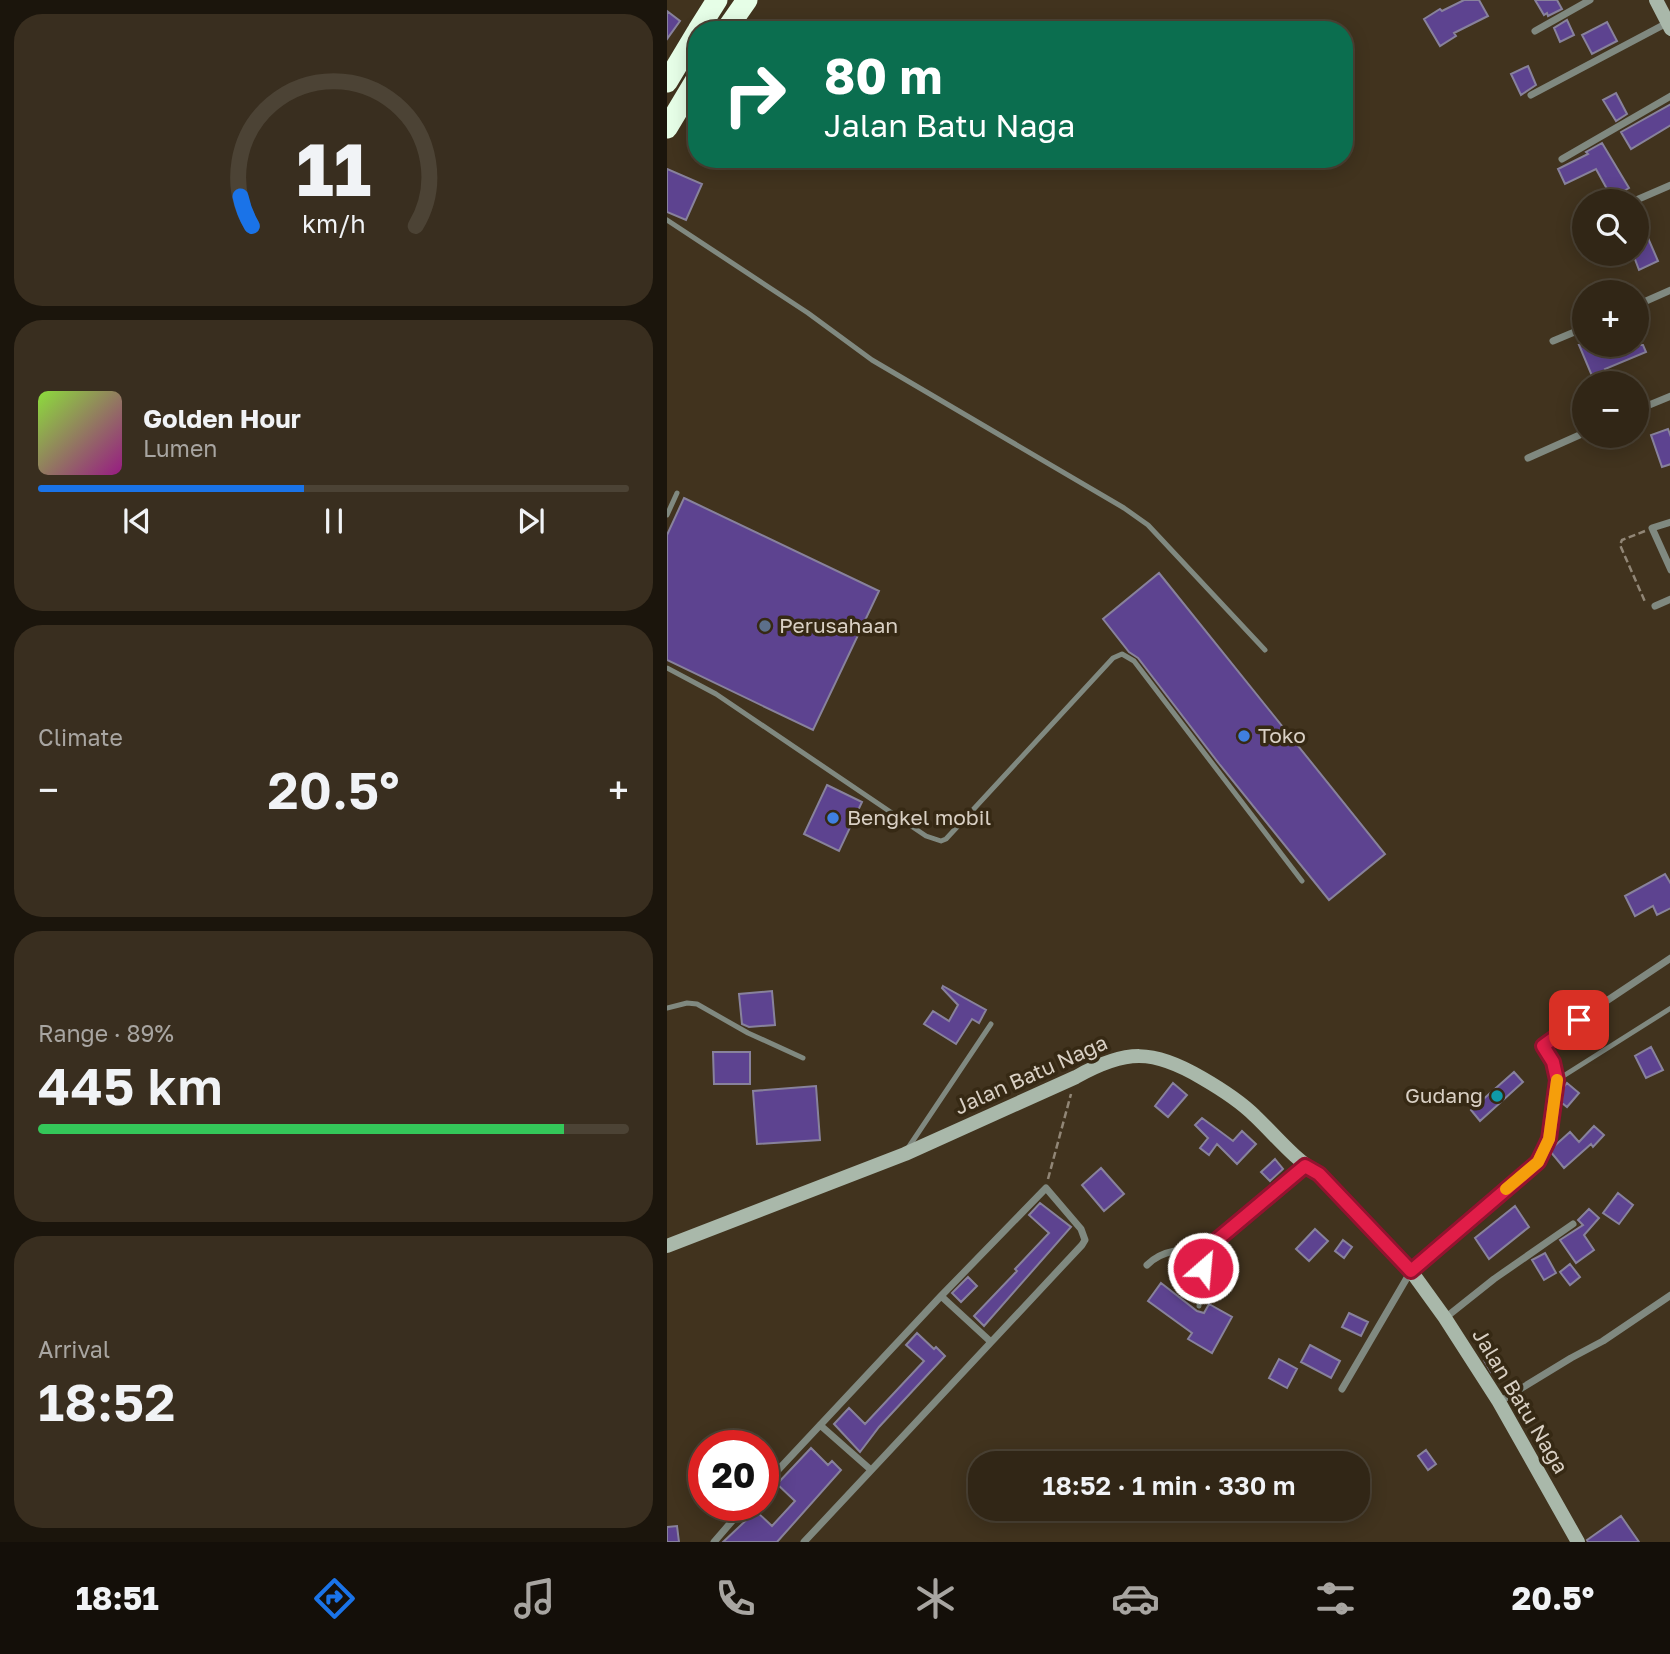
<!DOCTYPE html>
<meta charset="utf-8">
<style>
:root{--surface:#312616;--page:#392e1f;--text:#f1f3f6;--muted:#a8a5a1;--line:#4c4335;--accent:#1a73e8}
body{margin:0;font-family:"Golos Text",sans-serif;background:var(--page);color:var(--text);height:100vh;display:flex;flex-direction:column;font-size:26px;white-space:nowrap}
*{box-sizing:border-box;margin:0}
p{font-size:23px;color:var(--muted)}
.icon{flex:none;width:38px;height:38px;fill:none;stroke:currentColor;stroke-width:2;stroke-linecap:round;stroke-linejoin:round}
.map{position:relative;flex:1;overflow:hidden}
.panel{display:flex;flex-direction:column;gap:14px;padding:14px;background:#1b150c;width:667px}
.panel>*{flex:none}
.top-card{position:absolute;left:21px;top:21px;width:665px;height:147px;border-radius:28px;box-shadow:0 4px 18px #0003,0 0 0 2px var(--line);background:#0b6e4f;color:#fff;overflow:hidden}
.controls{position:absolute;left:905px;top:189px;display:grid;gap:14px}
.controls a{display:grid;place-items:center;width:77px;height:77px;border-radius:50%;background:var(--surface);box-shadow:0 4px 18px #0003,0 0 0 2px var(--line);font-size:35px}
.speed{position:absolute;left:21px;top:1430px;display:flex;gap:14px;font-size:35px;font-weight:700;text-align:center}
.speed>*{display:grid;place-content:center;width:91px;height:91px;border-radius:50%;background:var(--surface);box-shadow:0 4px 18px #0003,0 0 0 2px var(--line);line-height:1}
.speed .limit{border:10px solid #d22;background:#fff;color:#111}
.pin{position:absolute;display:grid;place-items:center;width:60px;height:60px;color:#fff;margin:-30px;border-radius:14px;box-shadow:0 4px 10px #0006}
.me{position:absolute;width:77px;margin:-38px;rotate:27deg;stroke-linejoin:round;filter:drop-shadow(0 0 5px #0008)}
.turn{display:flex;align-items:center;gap:24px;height:147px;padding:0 21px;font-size:32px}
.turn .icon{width:91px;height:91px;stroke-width:2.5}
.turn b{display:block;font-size:49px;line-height:60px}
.big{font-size:52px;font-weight:600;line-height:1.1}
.panel .widget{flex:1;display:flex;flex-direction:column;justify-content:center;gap:10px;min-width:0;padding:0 24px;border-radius:28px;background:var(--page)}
.panel .dial{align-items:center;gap:0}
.dial svg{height:182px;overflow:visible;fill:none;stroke:var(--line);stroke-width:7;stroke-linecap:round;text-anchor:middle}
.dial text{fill:var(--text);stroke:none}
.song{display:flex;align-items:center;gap:21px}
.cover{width:84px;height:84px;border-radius:10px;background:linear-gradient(135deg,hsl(90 70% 55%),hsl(310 70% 35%))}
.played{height:7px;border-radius:4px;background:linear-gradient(90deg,var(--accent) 45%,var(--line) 45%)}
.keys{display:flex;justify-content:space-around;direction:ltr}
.heat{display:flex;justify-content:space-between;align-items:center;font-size:38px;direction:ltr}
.charge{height:10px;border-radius:5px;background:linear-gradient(90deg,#34c759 89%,var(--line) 0)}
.trip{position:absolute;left:301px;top:1451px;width:402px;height:70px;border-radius:28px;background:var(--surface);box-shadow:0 4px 18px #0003,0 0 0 2px var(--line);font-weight:600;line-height:70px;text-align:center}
.tab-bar{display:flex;height:112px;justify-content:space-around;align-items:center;background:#140f09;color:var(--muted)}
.tab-bar .icon{width:49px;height:49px}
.tab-bar .active{color:var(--accent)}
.tab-bar b{font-size:32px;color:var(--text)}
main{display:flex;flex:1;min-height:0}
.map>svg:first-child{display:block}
.building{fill:#5d4390;stroke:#88829c;stroke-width:2}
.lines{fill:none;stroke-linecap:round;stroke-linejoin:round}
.path{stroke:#918676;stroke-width:2.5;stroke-dasharray:7 3.5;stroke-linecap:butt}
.lane{stroke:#808980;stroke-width:5}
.street{stroke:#808980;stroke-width:7}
.secondary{stroke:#a9b8aa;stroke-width:14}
.highway{stroke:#e6fee7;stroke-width:21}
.route-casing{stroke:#92132f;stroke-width:18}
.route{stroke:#e11d48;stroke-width:12}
.slow{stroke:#f59e0b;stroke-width:12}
.service-dot{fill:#5c6f8a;stroke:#362914;stroke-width:2.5}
.shop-dot{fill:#3f7fe0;stroke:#362914;stroke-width:2.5}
.culture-dot{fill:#0f9aa8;stroke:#362914;stroke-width:2.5}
.labels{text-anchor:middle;stroke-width:7;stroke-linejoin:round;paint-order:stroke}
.poi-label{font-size:21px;fill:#d9d0c4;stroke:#362914;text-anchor:start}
.street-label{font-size:21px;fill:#d9d0c4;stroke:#362914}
</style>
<main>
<section class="panel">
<div class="widget dial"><svg viewBox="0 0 100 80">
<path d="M14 69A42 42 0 1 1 86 69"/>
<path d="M14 69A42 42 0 0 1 9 56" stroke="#1a73e8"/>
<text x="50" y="56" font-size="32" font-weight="700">11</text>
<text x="50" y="72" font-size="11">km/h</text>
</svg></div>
<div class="widget">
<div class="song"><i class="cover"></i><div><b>Golden Hour</b><p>Lumen</p></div></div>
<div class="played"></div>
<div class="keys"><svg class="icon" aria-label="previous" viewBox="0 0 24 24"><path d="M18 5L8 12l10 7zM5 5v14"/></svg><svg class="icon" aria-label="pause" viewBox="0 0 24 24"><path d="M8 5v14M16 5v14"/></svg><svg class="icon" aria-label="next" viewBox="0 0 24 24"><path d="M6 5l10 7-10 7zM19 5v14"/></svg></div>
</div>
<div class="widget"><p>Climate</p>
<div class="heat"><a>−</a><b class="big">20.5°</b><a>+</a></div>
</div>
<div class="widget"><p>Range · 89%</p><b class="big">445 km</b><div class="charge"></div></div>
<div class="widget"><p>Arrival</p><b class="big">18:52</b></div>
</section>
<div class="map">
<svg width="1004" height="1542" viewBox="0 0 1004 1542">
<rect width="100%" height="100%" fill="#41331e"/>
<!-- building -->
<path class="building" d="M797,0H812L821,16L787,33L789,36L773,46L757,19L773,9L775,11Z
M868,0H890L895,9L881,16L880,13L877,15Z
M0,11L13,21L0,39Z
M900,20L907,35L893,42L887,28Z
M940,22L950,41L925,54L915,35Z
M861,66L869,85L854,95L844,74Z
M949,93L960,114L949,121L936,100Z
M1004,104V125L964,149L954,132Z
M935,143L962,188L945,198L929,169L898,184L891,169L921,154L919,152Z
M0,169L35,184L19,220L0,212Z
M981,238L991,261L972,270L966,254H970V243Z
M912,345H976L979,352L938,369L944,383H928Z
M1001,429L1004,437V464L995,467L984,435Z
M17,498L212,591L146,730L0,660V535Z
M492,573L718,854L662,900L553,765L471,658L462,652L436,619Z
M160,785L195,802L172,851L137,834Z
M998,874L1004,884V908L990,915L986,906L968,916L958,896Z
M276,986L319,1010L312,1023L305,1019L289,1044L257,1024L266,1011L282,1021L291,1005L275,988Z
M105,991L108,1025L82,1027L75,1024L72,994Z
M984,1047L996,1070L979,1078L968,1056Z
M46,1052H83V1084H47Z
M847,1072L856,1082L813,1121L804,1110Z
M506,1083L520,1095L501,1117L488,1106Z
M900,1083L912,1093L900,1107L895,1103L896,1088Z
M149,1086L153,1140L90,1144L86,1091Z
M535,1118L566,1141L575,1131L589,1144L570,1164L550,1144L542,1155L533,1148L541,1138L528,1125Z
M927,1126L937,1135L926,1147L924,1144L897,1168L883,1151L884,1149L903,1132L912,1142Z
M608,1159L616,1169L603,1181L594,1172Z
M434,1168L457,1194L437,1211L415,1185Z
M951,1193L966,1205L952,1224L936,1213Z
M373,1203L404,1227L317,1326L307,1316L350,1271L348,1269L382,1233L362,1215Z
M848,1206L862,1227L822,1259L808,1238Z
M922,1209L932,1218L917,1235L927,1250L909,1263L893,1240L916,1225L911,1220Z
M648,1229L661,1241L642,1261L629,1249Z
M676,1240L685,1247L677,1258L668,1251Z
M878,1253L889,1273L877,1280L865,1260Z
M903,1264L913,1277L903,1285L893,1272Z
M301,1277L310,1286L294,1302L285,1293Z
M494,1283L530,1311L537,1313L542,1304L565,1317L545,1353L521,1339L525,1333L481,1301Z
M682,1313L701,1322L694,1336L675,1327Z
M250,1333L267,1349L269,1347L278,1356L212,1427L193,1452L167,1424L182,1408L198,1424L257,1361L239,1345Z
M643,1345L673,1361L664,1378L634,1362Z
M823,1353L833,1363L824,1372L817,1360Z
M612,1359L630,1369L620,1388L602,1378Z
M144,1448L161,1465L165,1461L174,1470L110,1542H56L89,1511L105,1526L128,1501L110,1484Z
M759,1450L769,1464L761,1470L751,1456Z
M954,1516L972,1542H921L920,1540Z
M10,1526L12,1542H0V1527Z"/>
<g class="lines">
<!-- path -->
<path class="path" d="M978,531L955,540L953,545L979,604
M381,1179L404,1094"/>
<!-- lane -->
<path class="lane" d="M0,220L141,313L205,360L457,508L481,525L598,650
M0,515L10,493
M0,668L49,694L259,836L274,841L279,839L446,658L455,654L467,661L635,881
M0,1008L20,1003L30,1004L81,1033L136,1058
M890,1080L1004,1008
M241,1148L324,1024
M532,1306L538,1250"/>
<!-- street -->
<path class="street" d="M868,31L923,0
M864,95L1000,23
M895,159L1004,96
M967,201L1004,185
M970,305L1004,290
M886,341L917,328
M970,410L1004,396
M861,458L917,433
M1004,522L985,528L1004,570
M988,606L1004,599
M480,1265C496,1249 516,1249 538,1250L638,1166
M274,1296L324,1342
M778,1318L827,1279L906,1224
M675,1389L744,1271L871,1162C883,1139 890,1107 890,1081C890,1068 883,1056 875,1046L878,1042L1004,958
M832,1402L904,1358L936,1341L1004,1295
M153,1425L204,1470
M96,1486L274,1296L379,1188L414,1229L418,1240L415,1245L137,1542
M47,1542L79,1505"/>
<!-- secondary -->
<path class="secondary" d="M989,0L1004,29
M0,1246L238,1154L409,1077C459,1049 486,1049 535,1078C554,1089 573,1101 588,1116C609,1136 627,1159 652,1174L744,1271L778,1318L832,1402L911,1542"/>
<!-- highway -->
<path class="highway" d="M31,30L50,0
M59,30L80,0
M0,82L30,32
M0,128L30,78"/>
</g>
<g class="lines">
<!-- route casing -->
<g class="route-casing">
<path id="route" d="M536,1268L538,1250L638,1166L652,1174L744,1271L871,1162L882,1139L890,1080L886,1062L876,1046L912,1020"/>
</g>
<!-- route -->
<use href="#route" class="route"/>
<!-- slow -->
<path class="slow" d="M839,1189L871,1162L882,1139L890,1080"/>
</g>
<!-- markers -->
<circle class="service-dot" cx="98" cy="626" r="7"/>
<g class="shop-dot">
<circle cx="577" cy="736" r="7"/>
<circle cx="166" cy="818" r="7"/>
</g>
<circle class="culture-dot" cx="830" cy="1096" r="7"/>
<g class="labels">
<!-- poi labels -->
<g class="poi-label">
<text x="112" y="633">Perusahaan</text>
<text x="591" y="743">Toko</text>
<text x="180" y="825">Bengkel mobil</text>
<text x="816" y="1103" text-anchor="end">Gudang</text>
</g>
<!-- street labels -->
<g class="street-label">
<text transform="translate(364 1075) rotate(-24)" y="7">Jalan Batu Naga</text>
<text transform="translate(853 1401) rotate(59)" y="7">Jalan Batu Naga</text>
</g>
</g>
</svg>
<div class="controls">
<a><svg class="icon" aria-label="search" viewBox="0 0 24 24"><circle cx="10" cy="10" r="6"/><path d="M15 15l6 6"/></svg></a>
<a>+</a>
<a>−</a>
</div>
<div class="speed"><div class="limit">20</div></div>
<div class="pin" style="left:912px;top:1020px;background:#d93025"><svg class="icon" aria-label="arrive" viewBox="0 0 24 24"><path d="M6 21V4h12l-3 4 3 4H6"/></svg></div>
<svg class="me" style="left:536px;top:1268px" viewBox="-20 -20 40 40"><circle r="17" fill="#e11d48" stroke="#fff" stroke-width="3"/><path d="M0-11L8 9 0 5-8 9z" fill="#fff"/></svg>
<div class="trip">18:52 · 1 min · 330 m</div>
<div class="top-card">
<div class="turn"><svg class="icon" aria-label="right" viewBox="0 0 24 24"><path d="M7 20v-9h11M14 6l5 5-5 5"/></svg><div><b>80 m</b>Jalan Batu Naga</div></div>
</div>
</div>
</main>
<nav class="tab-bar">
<b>18:51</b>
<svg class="icon active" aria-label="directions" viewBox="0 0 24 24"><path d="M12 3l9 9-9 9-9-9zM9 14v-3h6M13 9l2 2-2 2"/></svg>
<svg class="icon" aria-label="music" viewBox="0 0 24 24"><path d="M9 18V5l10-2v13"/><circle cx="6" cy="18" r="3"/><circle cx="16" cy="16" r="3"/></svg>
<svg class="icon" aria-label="phone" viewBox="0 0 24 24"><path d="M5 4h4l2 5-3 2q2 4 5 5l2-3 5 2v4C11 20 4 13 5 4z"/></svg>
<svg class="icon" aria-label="climate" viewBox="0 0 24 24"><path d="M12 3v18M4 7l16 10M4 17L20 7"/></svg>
<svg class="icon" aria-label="car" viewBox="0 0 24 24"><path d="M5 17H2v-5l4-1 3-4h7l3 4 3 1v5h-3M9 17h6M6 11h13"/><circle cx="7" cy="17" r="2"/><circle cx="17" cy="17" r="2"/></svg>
<svg class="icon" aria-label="filters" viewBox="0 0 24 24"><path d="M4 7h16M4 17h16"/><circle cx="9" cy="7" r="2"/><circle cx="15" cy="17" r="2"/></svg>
<b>20.5°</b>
</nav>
